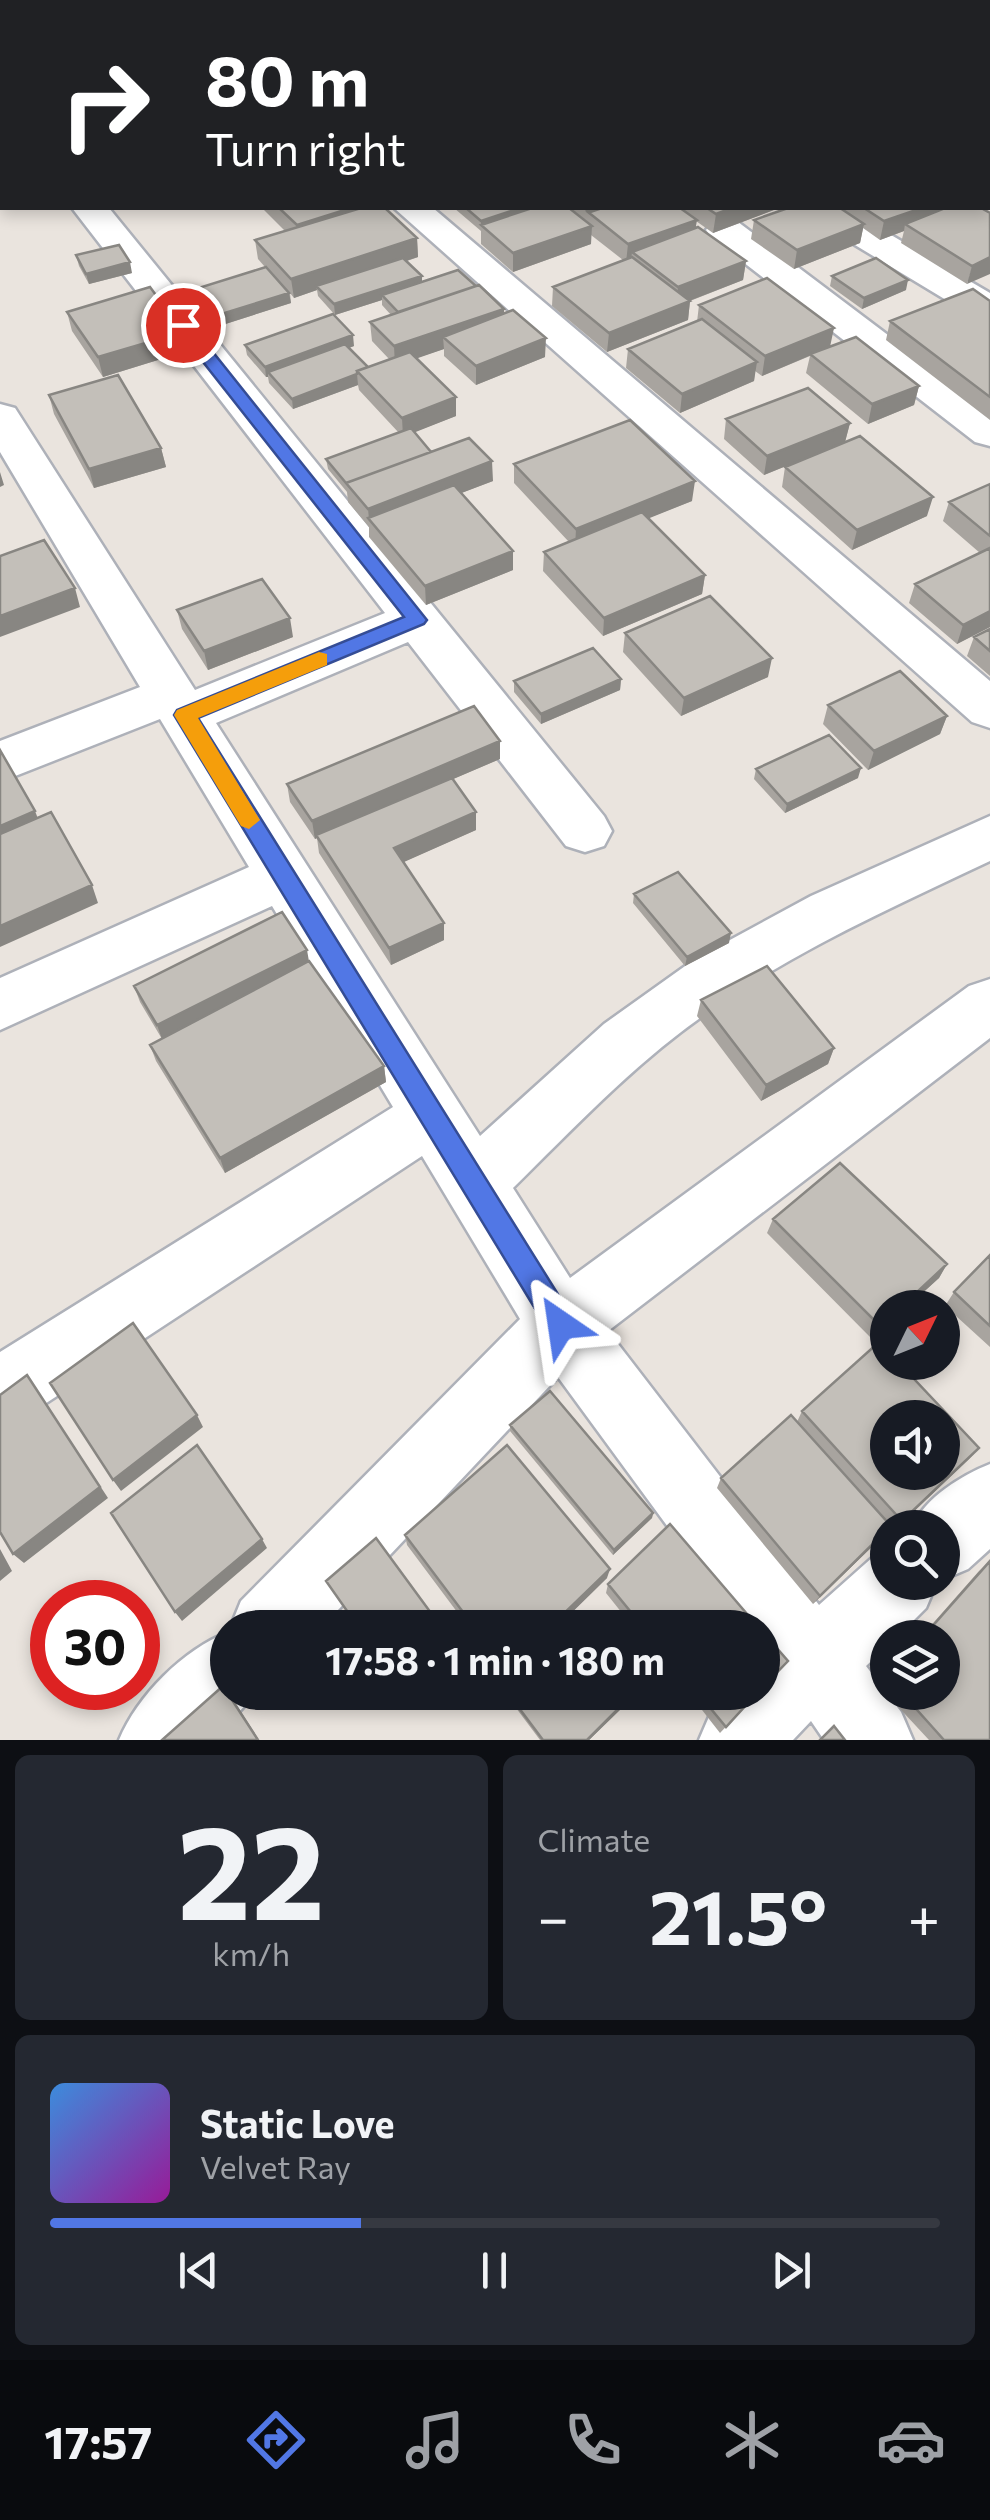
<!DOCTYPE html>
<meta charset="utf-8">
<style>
:root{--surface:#171b24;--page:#242831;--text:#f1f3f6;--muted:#9ea1a6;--line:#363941;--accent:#5177e5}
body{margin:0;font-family:Commissioner,sans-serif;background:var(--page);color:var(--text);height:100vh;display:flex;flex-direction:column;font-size:38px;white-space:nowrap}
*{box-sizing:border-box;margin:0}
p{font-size:32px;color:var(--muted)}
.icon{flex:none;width:55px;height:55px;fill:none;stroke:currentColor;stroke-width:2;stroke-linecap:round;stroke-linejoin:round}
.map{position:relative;height:1740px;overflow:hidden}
.sheet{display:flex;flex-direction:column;gap:15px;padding:15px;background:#0d0f14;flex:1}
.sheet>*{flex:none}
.guide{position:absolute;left:0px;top:0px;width:990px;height:210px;box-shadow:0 5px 15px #0003;background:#202124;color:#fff;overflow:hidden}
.needle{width:65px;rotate:47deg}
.buttons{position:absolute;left:870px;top:1290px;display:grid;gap:20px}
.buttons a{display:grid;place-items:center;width:90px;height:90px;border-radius:50%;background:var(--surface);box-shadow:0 5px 15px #0003;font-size:50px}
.speed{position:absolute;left:30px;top:1580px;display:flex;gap:20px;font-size:50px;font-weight:700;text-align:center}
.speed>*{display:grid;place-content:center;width:130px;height:130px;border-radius:50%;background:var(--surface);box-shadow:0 5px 15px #0003;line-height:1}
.speed .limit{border:15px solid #d22;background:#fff;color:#111}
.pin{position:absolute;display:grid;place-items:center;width:85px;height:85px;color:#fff;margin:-42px;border:5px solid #fff;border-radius:50%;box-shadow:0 2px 10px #0007}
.me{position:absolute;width:110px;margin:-55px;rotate:328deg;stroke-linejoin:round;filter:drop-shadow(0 0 8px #0008)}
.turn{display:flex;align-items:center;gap:35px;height:210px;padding:0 40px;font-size:45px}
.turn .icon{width:130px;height:130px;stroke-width:2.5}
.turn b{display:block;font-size:70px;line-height:85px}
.big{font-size:75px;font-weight:700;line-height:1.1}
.sheet .tile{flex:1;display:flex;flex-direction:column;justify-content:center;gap:15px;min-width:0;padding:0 35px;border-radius:15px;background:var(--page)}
.sheet .dial{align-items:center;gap:0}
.dial b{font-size:130px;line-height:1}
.song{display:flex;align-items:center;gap:30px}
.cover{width:120px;height:120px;border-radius:15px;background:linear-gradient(135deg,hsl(210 70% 55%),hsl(300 70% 35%))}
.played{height:10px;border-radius:5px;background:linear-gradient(90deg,var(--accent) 35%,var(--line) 35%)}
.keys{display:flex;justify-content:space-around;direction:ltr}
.heat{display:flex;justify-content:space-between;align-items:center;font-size:55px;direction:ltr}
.sheet .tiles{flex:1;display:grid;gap:15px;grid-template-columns:1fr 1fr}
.tile:last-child{grid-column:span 2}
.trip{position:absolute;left:210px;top:1610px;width:570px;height:100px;border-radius:50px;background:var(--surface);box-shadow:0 5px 15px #0003;font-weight:700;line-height:100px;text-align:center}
.tabs{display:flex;height:160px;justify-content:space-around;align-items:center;background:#090b0e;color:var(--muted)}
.tabs .icon{width:70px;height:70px}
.tabs .selected{color:var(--accent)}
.tabs b{font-size:45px;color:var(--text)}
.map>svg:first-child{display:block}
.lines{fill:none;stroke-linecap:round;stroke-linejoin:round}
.minor-casing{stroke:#aeb1b9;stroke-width:5}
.minor{fill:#fff;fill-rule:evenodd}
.wall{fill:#a8a49f}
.shaded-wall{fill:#888682}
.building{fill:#c3bfb9;stroke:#888682;stroke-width:2.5;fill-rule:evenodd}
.route{fill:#5177e5;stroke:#354d95;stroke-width:2.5}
.slow{fill:#f59e0b}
</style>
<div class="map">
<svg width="990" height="1740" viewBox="0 0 990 1740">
<rect width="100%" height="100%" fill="#eae4de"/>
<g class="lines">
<!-- minor casing -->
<g class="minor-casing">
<path id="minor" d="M28,0H59L60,2H29Z
M509,0H542L543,2H510Z
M988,129H990V151H988Z
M2,178V200L0,201V179Z
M72,208H109L604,816L612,831L604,846L585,852L566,846L408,642L216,723L480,1136L604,1024L695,959L811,896L990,816V861C891,908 789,953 700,1018C631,1067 573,1129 513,1188L570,1278L969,986L990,979V1038L608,1331L819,1605L874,1556L888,1550V1582H937L926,1608L896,1638H888V1645L866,1666L901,1712L913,1740H824L811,1721L793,1740H699L711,1712L730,1692H762V1628H742L558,1377L321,1628H230L241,1601L520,1319L422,1156L25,1417L0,1427V1352L393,1107L272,906L0,1030V978L249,867L160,719L0,782V741L140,687L0,452V404L15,408L195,690L385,613Z
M394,208H433L990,681V728L972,722Z
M802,208H845L990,293V322L976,318L807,216Z
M725,219L738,222L990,412V446L975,442L712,238L706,230L712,222Z
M990,1464V1549L968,1569L942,1580V1528H912C923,1499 962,1475 990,1464Z
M228,1632V1692H257L214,1740H119C138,1695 183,1650 228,1632Z"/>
</g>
<!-- minor -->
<use href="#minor" class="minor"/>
</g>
<!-- wall -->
<path class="wall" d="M550,0H741L740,2H763H554Z
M766,0H835L839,2H770Z
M874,0H972L966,2H878Z
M990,0V78L988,76V79V2Z
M990,82V130L988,129V83Z
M990,141V209L987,208L988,142Z
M262,208H385L417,238L418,257L407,261L422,276V282L476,286L504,309V314L545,357L476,385L444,356V349L416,358L456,397V416L414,432L431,452L493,481L461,493L513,551V570L426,605L369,537V527L348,502L347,492L328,469L326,459L399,433L359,390L358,385L293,409L269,383L268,377H266L247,355L245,345L354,346L349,348L368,367L389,359L372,341L370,322L391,315L382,305V300L335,315L318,296L317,290L294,298L290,293L291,303L216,327L194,300L192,290L265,267L258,259L255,240L285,231Z
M454,208H528V209L588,222L570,208H779L713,233L696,221V228L746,261L743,280L690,301L688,320L607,352L552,306L553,287L623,260L591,235V244L513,272L481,244V231Z
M788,208H981L990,213L967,284L901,243L904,231L880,240L863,228L860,243L794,269L751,239L754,220Z
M76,255L132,273L89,284L79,266Z
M832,276L906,290L862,309L830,286Z
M990,301V420L886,340L890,321Z
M699,305L831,346L919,386L914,405L868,424L806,373L810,356L762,376L755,371L754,381L680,413L626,368L628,349L697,322Z
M67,312L183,332L187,351L103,377L72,331Z
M49,395L161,448L166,467L94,488L54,414Z
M726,419L850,423L845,442L764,475L724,439Z
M514,464L692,501L648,518L705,575L702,594L603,636L543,571L544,552L569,542L514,483Z
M785,467L927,516L852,550L782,487Z
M990,484V627L957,644L909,603L915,584L980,553L943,521L949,502Z
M177,610L293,637L208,670L182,629Z
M990,629V676L967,656L974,637Z
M625,633L768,677L681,716L623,652Z
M621,679L620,690L541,724L514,692V681Z
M828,705L947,716L940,734L868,770L823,724Z
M500,759L453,779L476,812V830L403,862L444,940L391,965L319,853L317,838L315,839L290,802L287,784Z
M756,769L858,778L785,813L754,779Z
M634,894L729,943L685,966L633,903Z
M309,961L384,1066L386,1082L225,1173L156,1061L150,1045L162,1039L140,1002L134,986Z
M701,1000L834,1048L828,1064L761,1101L697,1016Z
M773,1219L947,1264L939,1278L906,1308H888V1325L872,1339L767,1233Z
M990,1255V1347L945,1306L954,1292Z
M802,1411L979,1448L897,1528H888L883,1536L813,1604L717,1488L721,1478L797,1422Z
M510,1425L653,1513L652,1518L613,1555L510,1431Z
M405,1535L607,1578L556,1628H469L407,1545Z
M990,1561V1740H929L878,1685L888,1674V1692H942V1638H920L979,1571Z
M608,1584L759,1628H634L606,1593Z
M504,1692H619L626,1701L625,1705L589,1740H540Z
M688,1692H759L720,1733Z"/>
<!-- shaded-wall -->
<path class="shaded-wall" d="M0,0L2,5V15H0Z
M60,0H98L85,2H61Z
M188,0H215V2H177Z
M253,0H284L285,2H242Z
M702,0H741L740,2H693Z
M788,0H820L812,2H783Z
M922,0H972L966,2H914Z
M0,103H2V122L0,123Z
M351,208H376L299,244L297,225Z
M520,208H528V215L481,226V221Z
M732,208H779L713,233L716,214Z
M922,208H947L905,224L904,231L880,240L884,221Z
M697,220L694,238L632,252L631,262L626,263L628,244Z
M864,224L860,243L794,269L797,250Z
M592,226L591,244L513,272V253Z
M417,238L418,257L320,289L316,286L317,290L294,298L291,279Z
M990,257V274L967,284L972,266Z
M746,261L743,280L676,306L678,287Z
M130,262L132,273L89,284L86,274Z
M422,276V286L382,295V300L335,315L334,304Z
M908,280L906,290L862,309L864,298Z
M289,293L291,303L216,327L215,316Z
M690,301L688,320L607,352L609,333Z
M504,309V328L443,337L444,349L395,366L394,346Z
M834,328L830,347L762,376L765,356Z
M183,332L187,351L103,377L98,357Z
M353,335L354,346L271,376L268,372V377H266L265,367Z
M546,338L545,357L476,385V366Z
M757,362L754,381L680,413L682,394Z
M357,374L358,385L293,409L292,399Z
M919,386L914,405L868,424L872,404Z
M456,397V416L403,437L402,418Z
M850,423L845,442L764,475L767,456Z
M161,448L166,467L94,488L89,469Z
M492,461L493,481L375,526L369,519L368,509Z
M0,472L4,485L0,487Z
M695,481L692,501L575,548L576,529Z
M933,497L927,516L852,550L857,530Z
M513,551V570L426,605L425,586Z
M705,575L702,594L603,636L604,618Z
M75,588L80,607L0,637V616Z
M990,611V627L957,644L963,625Z
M290,618L293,637L208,670L204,651Z
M772,658L768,677L681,716L684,698Z
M621,679L620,690L541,724V714Z
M947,716L940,734L868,770L874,751Z
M500,741V759L318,837L316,835L317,838L315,839L312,821Z
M861,768L858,778L785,813L787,804Z
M35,811L42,829L0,848V826Z
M476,812V830L395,866L394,848Z
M92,885L98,903L0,947V926Z
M444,923V940L391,965L389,948Z
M731,933L729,943L685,966L687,957Z
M307,950L310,967L163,1042L157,1025Z
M834,1048L828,1064L761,1101L766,1085Z
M384,1066L386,1082L225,1173L220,1158Z
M947,1264L939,1278L906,1308H900Z
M888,1319V1325L872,1339L880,1326Z
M27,1375L108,1498L24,1563L13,1554Z
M197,1415L203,1427L121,1491L113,1480Z
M979,1448L969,1459L896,1528L902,1521Z
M653,1513L652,1518L613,1555L614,1550Z
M888,1529L883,1536L813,1604L820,1596Z
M262,1539L267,1548L182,1621L175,1612Z
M0,1549L12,1571L0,1581Z
M610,1569L607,1578L556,1628H549Z
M223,1686L229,1693L259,1740H258Z
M626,1701L625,1705L589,1740H587Z"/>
<!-- building -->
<path class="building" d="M144,0H188L177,2H146Z
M225,0H253L242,2H228Z
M608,0H653L657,2H600Z
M675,0H702L693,2H679Z
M748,0H759L763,2H739Z
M814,0H835L839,2H805Z
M986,0H990V31L988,32V2H978Z
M0,28H2V57L0,58Z
M990,40V57L988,56V41Z
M2,63V80L0,76V64Z
M990,82V109L988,107V83Z
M0,88L2,91V103H0Z
M2,138V159L0,160V139Z
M990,141V188L988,186V142Z
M279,208H351L297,225Z
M361,208H385L417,238L291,279L255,240Z
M466,208H520L481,221Z
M532,208H569L592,226L513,253L481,225Z
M584,208H602L590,212Z
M602,208H680L697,220L628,244L588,212Z
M707,208H732L716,214Z
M788,208H840L864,224L797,250L754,220Z
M864,208H922L884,221Z
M945,208H981L990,213V257L972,266L905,224Z
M698,227L746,261L678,287L632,252Z
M119,245L130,262L86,274L76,255Z
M632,257L690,301L609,333L553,287Z
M403,258L422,276L334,304L316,286Z
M876,258L908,280L864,298L832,276Z
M266,267L289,293L215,316L192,290Z
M458,270L476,286L398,312L382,295Z
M767,278L834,328L765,356L699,305Z
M479,285L504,309L394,346L370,322Z
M150,287L183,332L98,357L67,312Z
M973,289L990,301V397L890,321Z
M513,310L546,338L476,366L443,337Z
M333,314L353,335L265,367L245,345Z
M702,319L757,362L682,394L628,349Z
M856,337L919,386L872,404L810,354Z
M345,344L368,367L357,371V374L292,399L268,372Z
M410,352L456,397L402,418L357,371Z
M118,375L161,448L89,469L49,395Z
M808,388L850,423L767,456L726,419Z
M630,420L695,481L576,529L514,464Z
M411,428L431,452L346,483L326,459Z
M860,436L933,497L857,530L785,467Z
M469,438L492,461L368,509L346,483Z
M990,484V536L949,502Z
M454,485L513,551L425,586L368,518Z
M642,512L705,575L604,618L544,552Z
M44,540L75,588L0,616V556Z
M990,548V611L963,625L915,584Z
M262,579L290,618L204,651L177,610Z
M710,596L772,658L684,698L625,633Z
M990,629V651L974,637Z
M593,648L621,679L541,714L514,681Z
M900,671L947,716L874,751L828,705Z
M474,706L500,741L312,821L287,784Z
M829,735L861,768L787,804L756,769Z
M0,750L35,811L0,826Z
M452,778L476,812L394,848L444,923L389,948L316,835Z
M51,812L92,885L0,926V834Z
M678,872L731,933L687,957L634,894Z
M282,912L307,950L157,1025L134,986Z
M309,961L384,1066L220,1158L150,1045Z
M767,966L834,1048L766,1085L701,1000Z
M840,1163L947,1264L900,1308H888V1319L880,1326L773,1219Z
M990,1255V1326L954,1292Z
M133,1323L197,1415L113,1480L50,1383Z
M879,1342L888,1352V1362H898L979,1448L902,1521L802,1411ZM888,1418H942V1472H888Z
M27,1375L100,1487L13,1554L0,1532V1395Z
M550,1391L653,1513L614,1550L510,1425Z
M791,1415L891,1526L888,1528V1529L820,1596L721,1478Z
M197,1445L262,1539L175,1612L111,1513Z
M507,1445L610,1569L549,1628H475L405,1535Z
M670,1524L759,1628H644L608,1584Z
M376,1538L442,1628H359L326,1581Z
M990,1561V1740H944L901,1692H942V1638H922Z
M762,1631L788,1661L762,1688Z
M223,1686L258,1740H162Z
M507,1692H619L626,1701L587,1740H543Z
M697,1692H758L726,1727Z
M834,1726L845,1740H820Z"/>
<!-- route -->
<path class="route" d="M177,322H189L427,620L424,624L198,718L571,1315L575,1325L571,1335L561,1339L551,1335L174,715L177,710L404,617L177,329Z"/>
<!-- slow -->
<path class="slow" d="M319,652L327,654V665L198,718L260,820L249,829L241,826L174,715L177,710Z"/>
</svg>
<div class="buttons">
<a><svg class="needle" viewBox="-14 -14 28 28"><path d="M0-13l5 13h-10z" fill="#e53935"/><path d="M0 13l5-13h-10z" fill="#9ea1a6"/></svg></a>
<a><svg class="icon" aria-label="sound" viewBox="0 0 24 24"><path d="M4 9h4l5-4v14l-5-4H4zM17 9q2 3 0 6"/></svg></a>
<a><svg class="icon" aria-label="search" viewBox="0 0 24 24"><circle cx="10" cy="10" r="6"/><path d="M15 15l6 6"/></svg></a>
<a><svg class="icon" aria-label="layers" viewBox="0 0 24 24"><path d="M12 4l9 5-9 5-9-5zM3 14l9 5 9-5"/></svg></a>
</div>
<div class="speed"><div class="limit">30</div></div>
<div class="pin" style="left:183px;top:325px;background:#d93025"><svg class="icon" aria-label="arrive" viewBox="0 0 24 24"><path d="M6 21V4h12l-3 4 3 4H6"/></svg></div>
<svg class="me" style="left:561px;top:1325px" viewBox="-20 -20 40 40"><path d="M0-17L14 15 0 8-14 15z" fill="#5177e5" stroke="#fff" stroke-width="4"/></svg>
<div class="trip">17:58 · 1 min · 180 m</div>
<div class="guide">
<div class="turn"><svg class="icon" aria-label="right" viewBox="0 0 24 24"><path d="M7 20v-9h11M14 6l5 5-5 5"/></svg><div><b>80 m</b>Turn right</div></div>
</div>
</div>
<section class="sheet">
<div class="tiles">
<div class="tile dial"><b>22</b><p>km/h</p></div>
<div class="tile"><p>Climate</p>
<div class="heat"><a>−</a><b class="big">21.5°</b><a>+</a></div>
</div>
<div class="tile">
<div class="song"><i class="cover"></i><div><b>Static Love</b><p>Velvet Ray</p></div></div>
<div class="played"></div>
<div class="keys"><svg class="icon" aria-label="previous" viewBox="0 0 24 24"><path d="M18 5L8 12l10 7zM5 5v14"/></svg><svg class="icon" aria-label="pause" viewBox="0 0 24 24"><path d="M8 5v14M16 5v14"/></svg><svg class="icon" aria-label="next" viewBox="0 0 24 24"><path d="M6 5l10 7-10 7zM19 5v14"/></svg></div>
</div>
</div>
</section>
<nav class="tabs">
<b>17:57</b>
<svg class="icon selected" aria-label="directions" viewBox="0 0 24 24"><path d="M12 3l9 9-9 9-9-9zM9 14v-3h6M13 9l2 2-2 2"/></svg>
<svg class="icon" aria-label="music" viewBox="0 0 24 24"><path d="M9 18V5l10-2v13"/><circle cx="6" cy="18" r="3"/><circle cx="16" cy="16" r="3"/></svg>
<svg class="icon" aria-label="phone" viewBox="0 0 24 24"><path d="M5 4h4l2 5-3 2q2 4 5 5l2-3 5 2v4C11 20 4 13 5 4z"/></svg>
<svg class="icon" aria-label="climate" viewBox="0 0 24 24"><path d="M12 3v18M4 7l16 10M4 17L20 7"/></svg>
<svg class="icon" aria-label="car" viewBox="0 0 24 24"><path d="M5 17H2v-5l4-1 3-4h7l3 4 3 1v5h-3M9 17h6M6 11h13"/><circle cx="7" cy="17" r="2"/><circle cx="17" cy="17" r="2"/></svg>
</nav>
